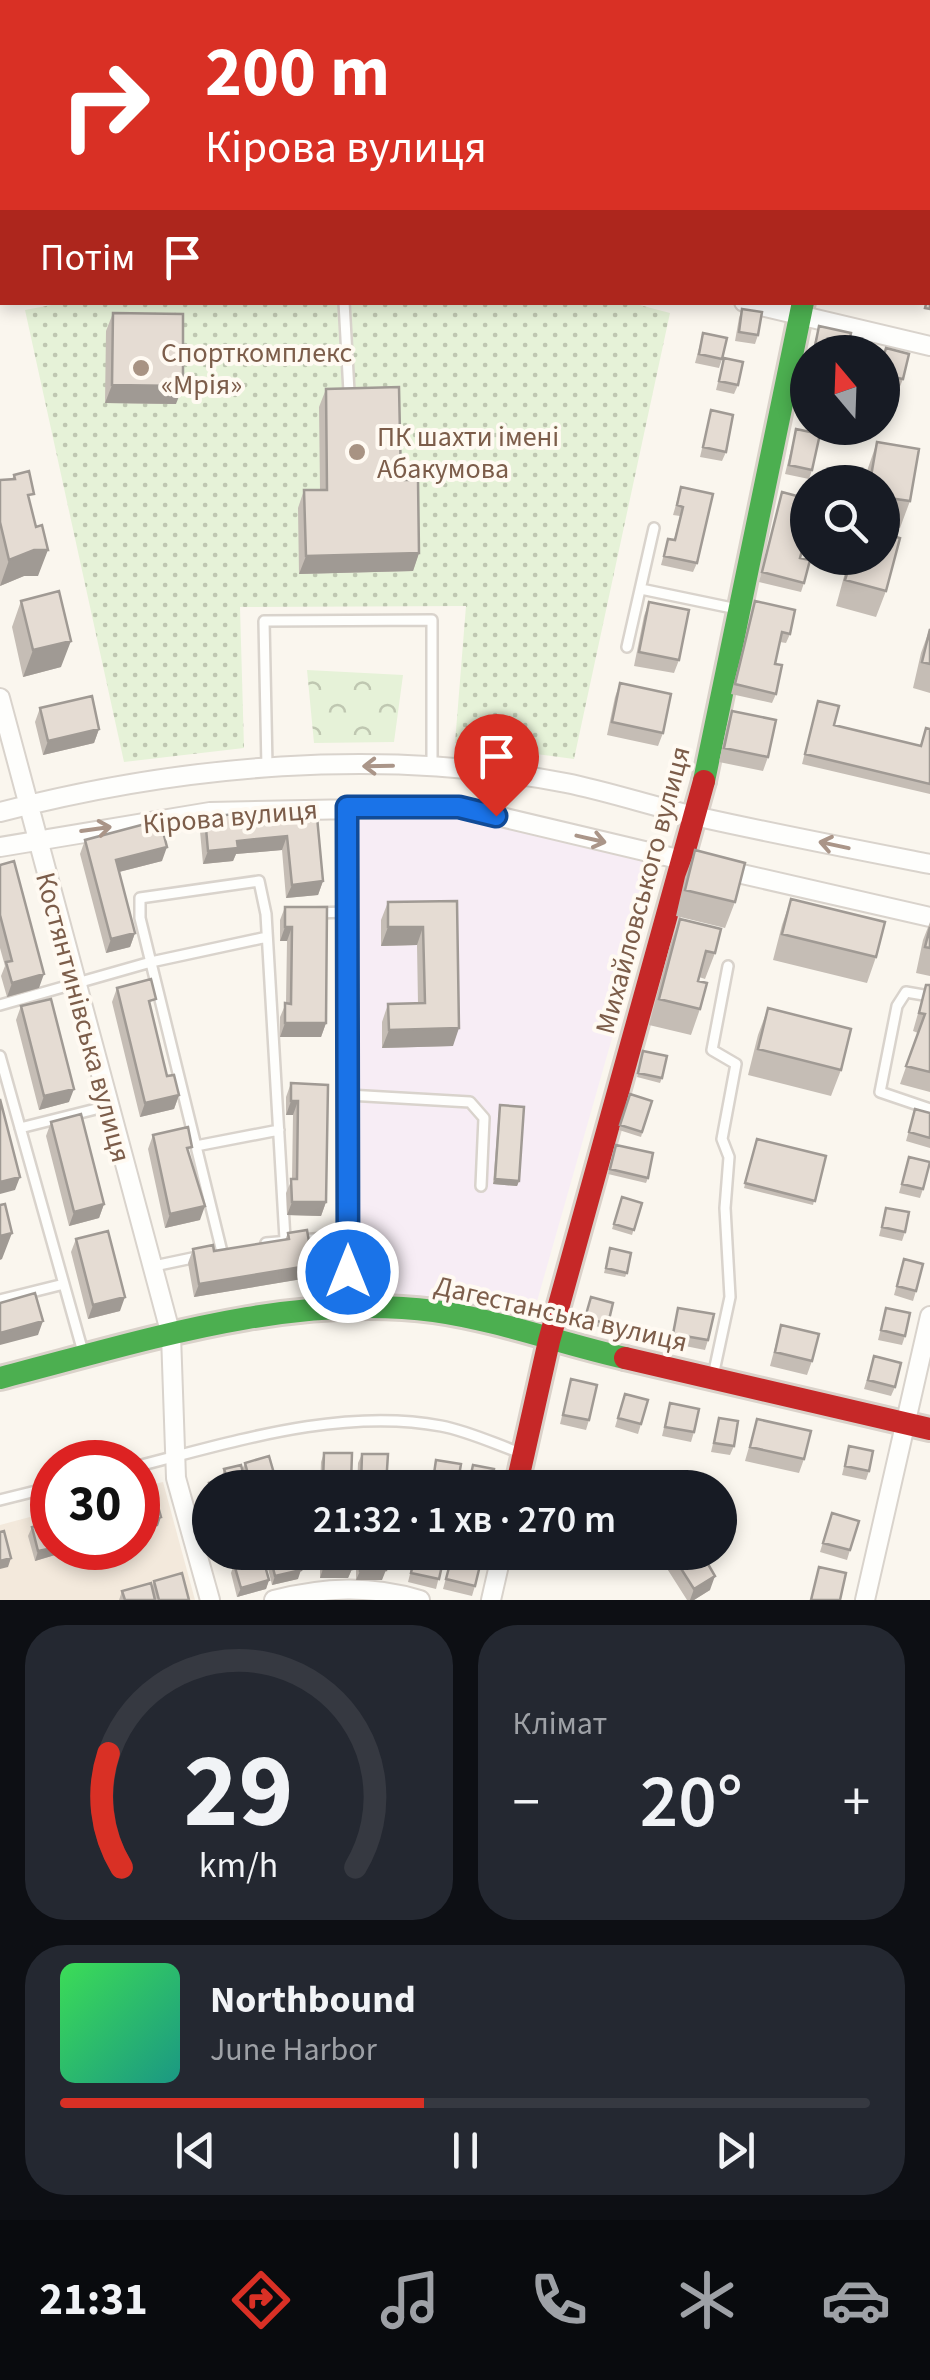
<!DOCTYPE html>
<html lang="uk">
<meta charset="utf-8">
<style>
:root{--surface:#171b24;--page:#242831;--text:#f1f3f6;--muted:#9ea1a6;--line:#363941;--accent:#d93025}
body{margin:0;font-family:"Source Sans 3",sans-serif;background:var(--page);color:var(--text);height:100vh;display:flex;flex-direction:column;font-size:38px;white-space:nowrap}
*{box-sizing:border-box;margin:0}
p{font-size:32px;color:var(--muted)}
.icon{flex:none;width:55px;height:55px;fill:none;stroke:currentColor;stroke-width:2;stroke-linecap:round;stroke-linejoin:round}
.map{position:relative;height:1600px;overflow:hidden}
.side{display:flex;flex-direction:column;gap:25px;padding:25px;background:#0d0f14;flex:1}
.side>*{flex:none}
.top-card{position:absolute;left:0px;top:0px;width:930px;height:305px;box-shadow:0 5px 15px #0003;background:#d93025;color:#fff;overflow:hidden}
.needle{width:65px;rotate:341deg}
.controls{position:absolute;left:790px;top:335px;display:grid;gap:20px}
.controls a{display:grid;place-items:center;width:110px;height:110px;border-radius:50%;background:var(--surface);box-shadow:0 5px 15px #0003;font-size:50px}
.speed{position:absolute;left:30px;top:1440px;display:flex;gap:20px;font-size:50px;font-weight:700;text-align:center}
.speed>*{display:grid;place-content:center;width:130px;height:130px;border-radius:50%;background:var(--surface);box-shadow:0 5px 15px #0003;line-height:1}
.speed .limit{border:15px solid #d22;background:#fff;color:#111}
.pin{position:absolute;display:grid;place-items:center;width:85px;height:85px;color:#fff;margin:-102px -42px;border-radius:50% 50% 50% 0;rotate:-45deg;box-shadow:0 0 10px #0007}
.pin .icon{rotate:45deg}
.me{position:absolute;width:110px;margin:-55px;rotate:0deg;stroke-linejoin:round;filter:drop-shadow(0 0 8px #0008)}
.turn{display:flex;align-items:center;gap:35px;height:210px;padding:0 40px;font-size:45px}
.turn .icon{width:130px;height:130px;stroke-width:2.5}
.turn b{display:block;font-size:70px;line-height:85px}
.then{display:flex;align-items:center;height:95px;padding:0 40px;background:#0003;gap:20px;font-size:38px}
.big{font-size:75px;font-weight:600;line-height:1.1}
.side .card{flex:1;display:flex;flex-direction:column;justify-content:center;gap:15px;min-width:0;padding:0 35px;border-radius:40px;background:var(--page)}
.side .dial{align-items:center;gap:0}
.dial svg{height:260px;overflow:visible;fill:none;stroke:var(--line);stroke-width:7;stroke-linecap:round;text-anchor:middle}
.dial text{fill:var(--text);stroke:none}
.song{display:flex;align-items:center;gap:30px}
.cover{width:120px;height:120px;border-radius:15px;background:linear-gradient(135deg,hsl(130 70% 55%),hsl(170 70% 35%))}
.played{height:10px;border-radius:5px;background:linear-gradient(90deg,var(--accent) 45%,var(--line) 45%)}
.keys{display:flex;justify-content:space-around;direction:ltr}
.heat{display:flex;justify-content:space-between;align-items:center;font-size:55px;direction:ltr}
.side .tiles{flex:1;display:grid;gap:25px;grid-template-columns:1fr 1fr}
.card:last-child{grid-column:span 2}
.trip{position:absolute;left:192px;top:1470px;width:545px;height:100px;border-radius:50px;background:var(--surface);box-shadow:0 5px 15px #0003;font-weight:600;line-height:100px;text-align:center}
.tab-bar{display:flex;height:160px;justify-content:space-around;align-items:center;background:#090b0e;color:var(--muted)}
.tab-bar .icon{width:70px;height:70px}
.tab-bar .active{color:var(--accent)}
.tab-bar b{font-size:45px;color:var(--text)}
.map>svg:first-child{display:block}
.residential{fill:#f3e9dc}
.education{fill:#f7edf5}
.medical{fill:#fce8e6}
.forest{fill:url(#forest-crowns)}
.park{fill:url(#park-dots)}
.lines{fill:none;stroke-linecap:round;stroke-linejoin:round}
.lane-casing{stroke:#d9d3cc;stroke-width:14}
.street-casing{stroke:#d9d3cc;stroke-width:22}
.fast-casing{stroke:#dad2ca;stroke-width:28}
.jam-casing{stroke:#dad2ca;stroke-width:28}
.lane{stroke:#fefefc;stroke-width:9}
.street{stroke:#fefefc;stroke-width:18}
.fast{stroke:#4caf50;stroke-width:22}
.jam{stroke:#c62828;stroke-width:22}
.wall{fill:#c5bdb5}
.shaded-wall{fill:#a09a94}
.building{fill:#e5dcd3;stroke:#a09a94;stroke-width:2.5}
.oneway{stroke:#aa9588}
.route-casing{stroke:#114b97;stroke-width:25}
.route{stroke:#1a73e8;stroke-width:18}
.poi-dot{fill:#a89383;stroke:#fffaf2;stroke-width:4}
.labels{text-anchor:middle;stroke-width:8;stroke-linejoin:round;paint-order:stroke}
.poi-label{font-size:28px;fill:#7c5d4a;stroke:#fffaf2;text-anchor:start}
.street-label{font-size:28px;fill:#7c5d4a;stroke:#fffaf2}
</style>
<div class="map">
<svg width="930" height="1600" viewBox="0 0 930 1600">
<defs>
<pattern id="forest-crowns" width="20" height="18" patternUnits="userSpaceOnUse" patternTransform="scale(2.5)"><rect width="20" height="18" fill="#e6f2d8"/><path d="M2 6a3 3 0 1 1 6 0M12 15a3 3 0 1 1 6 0" fill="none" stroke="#bfc7b1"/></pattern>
<pattern id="park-dots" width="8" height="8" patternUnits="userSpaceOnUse" patternTransform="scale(2.5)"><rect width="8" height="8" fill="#e6f2d8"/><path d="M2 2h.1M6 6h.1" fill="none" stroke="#bfc7b1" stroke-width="1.8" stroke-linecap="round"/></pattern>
</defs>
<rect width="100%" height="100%" fill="#faf6ee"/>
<!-- residential -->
<path class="residential" d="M163,1482L195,1600H0V1525L52,1511V1548H138V1488Z"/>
<!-- education -->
<path class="education" d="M355,815H457L663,859L530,1326L356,1304Z"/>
<!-- medical -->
<path class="medical" d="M0,0H338V2H2L0,279Z"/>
<!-- forest -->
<path class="forest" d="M307,670L403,675L394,742L314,743Z"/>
<!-- park -->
<path class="park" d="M67,302H628L670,313L574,759L455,743L466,606L240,607L244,748L124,762L25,310Z"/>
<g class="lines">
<!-- lane casing -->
<g class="lane-casing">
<path id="lane" d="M348,2V0
M629,2V0
M770,2L771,0
M344,302L349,392
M641,589L737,609
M627,647L654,528
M267,767L264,621L432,620V765
M315,913L347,912
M930,996L906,992L897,1006L880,1092L930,1109
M0,1005L151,962L267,937
M0,1056L83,1352
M348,1095L470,1102L484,1118L481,1186
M20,1128L108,1106
M196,1146L279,1130
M266,1243L348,1236
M222,1252L140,918V898L259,881L266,914L285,1239
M154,1266L197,1257
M0,1300L64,1284
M713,1376L730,1297L725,1208L729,1157L722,1139L736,1064L712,1050L728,966
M138,1466C233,1442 342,1407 441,1426C468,1431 495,1444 521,1453
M0,1500L52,1487"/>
</g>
<!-- street casing -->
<g class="street-casing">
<path id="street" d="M531,0L551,2
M875,2V0
M928,67H930
M0,292L2,291
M744,302L930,346
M0,698L171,1335L176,1478L210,1600
M347,807L348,1309
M0,812C181,765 381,747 566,783C611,792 654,807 699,817C775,834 853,849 930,864
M0,847L210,812L459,807L695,863
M720,869L930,917
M274,1600C325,1587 370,1585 420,1600
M491,1600L502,1552
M865,1600L930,1316"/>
</g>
<!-- fast casing -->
<g class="fast-casing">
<path id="fast" d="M704,781L803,302
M0,1378C137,1343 290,1292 434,1311C498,1320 562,1344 625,1358"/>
</g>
<!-- jam casing -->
<g class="jam-casing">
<path id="jam" d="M625,1358L930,1429
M516,1488L549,1341L704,781"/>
</g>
<!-- lane -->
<use href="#lane" class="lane"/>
<!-- street -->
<use href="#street" class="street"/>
<!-- fast -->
<use href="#fast" class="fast"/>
<!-- jam -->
<use href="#jam" class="jam"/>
</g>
<!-- wall -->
<path class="wall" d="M742,309L758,335L755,344L735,341L739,318Z
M113,313L176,404L105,403L106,331Z
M819,326L847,352H812Z
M703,333L722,359L719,368L695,363Z
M886,348L903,379L899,389L882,385V357Z
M724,358L738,385L734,394L716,390Z
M808,382V408L802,407Z
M326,389L401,480L419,553L413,571L299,574L298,508L304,490H320L319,407Z
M711,410L726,452L722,461L700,457Z
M796,429L812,470L809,479L785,474Z
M877,442L910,501L900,528L882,525V482H865L868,468Z
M14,475L30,505L38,576H24L0,586V480L12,479Z
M681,487L697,563L693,572L661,565L668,539L674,540L680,516L673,515Z
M782,492L808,499V539L805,538L800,558L804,583L801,592L759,582Z
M849,558H882L886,591L876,617L836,606Z
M21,601L61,667L23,677L12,627Z
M755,601L790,634L786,643L780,642L775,664L776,694L772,703L731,694Z
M649,602L679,660L674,673L634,666L644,616Z
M930,628V693L913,688L921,653Z
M620,683L663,733L658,746L607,735L615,697Z
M818,701L834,725L920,746L926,728L930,729V794L802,764Z
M40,708L99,729L94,743L43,755L35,722Z
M732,711L768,757L763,771L719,762L727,725Z
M316,806L323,881L318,895L286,898L282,850L236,854L233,861L203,864L200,831L205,817Z
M85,840L162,861L119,872L135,933L130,947L106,953L80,854Z
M695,850L735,902L725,928L676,916L685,877Z
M0,865L39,988L7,997L1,976L5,966L0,948Z
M791,899L876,957L867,983L773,960L782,925Z
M457,901L453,1046L382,1048V1022L388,1004H418L417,945L381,946V920L388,902Z
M285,907L326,1023L321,1037H280V1017L286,1003L287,941H280V920Z
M680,919L715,953L705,979L699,977L700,1009L691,1035L649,1025L670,945Z
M930,922V976L916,973L923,940Z
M926,985H930V1092L900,1084L918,1033L913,1031Z
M117,988L151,1012L167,1076L179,1095L174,1109L140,1117L112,1002Z
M21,1006L69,1102L39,1110L16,1020Z
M768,1008L841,1070L831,1096L748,1075L758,1035Z
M642,1055L662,1078L660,1083L637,1077Z
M291,1083L328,1085L326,1202L321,1216L287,1215L286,1193L292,1179L293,1115H286V1097Z
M630,1094L652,1101L641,1137L619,1130Z
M500,1105L519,1181L517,1186L493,1184L499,1110Z
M915,1109L930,1113V1148L906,1141Z
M51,1122L104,1204L99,1218L69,1226L46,1136Z
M153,1135L189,1155L200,1220L165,1228L148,1149Z
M757,1139L826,1156L813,1205L744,1188Z
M614,1149L648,1178L646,1183L608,1174Z
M909,1157L923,1189L920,1198L899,1193Z
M622,1197L642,1203L632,1235L612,1229Z
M886,1208L905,1232L902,1241L879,1236Z
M288,1233L308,1278L194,1297L188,1263L193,1249L214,1251L285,1240Z
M76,1239L120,1311L88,1319L71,1252Z
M609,1253L627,1273L625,1277L604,1273Z
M904,1259L916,1291L913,1301L894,1295Z
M591,1297L613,1303L606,1329L584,1323Z
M678,1308L708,1340L705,1350L670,1343Z
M886,1308L905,1336L902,1345L878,1340Z
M781,1325L812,1361L807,1375L770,1366Z
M874,1356L895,1387L891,1396L864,1389Z
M571,1379L589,1420L586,1430L560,1424Z
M622,1403L641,1424L638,1434L615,1427Z
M670,1403L694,1432L691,1442L662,1436Z
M719,1418L734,1446L730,1455L711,1452Z
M757,1419L804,1459L799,1473L745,1461Z
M849,1446L869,1471L866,1480L842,1475Z
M324,1453L351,1483L349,1488H320L321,1462Z
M362,1454L386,1485V1488H357L358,1463Z
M245,1463L276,1488H210V1509L206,1492L209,1483L221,1480L224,1469L242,1470Z
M829,1522L850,1550L847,1560L820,1552Z
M32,1527L55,1555L35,1561L28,1536Z
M266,1552H297L298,1579L272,1585L265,1556Z
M323,1552L352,1569L348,1578H320V1561Z
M356,1552H386L382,1580H356Z
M426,1552H445L436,1589L408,1582L415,1554L425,1556Z
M453,1552L475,1586L472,1596L443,1589Z
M672,1552L710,1590L694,1600H687L666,1567Z
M243,1555L269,1580L266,1589L237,1597L231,1573L234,1564L240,1562Z
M154,1581L189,1600H119L122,1591L152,1588Z"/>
<!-- shaded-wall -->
<path class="shaded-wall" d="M0,207H2V231H0Z
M112,385L183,386L176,404L105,403Z
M34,550H48L38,576H24L0,586L9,560Z
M419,553L413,571L299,574L306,556Z
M71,641L61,667L23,677L33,650Z
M99,729L94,743L43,755L48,741Z
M287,836L282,850L236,854L233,861L203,864L208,851L237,841Z
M167,847L162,861L111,874L116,860Z
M323,881L318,895L286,898L292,885Z
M285,927H292L287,941H280Z
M388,927H423L417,945L381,946Z
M135,933L130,947L106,953L111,939Z
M44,974L39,988L7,997L12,983Z
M285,1023H326L321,1037H280Z
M459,1028L453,1046L382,1048L389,1030Z
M74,1089L69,1102L39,1110L44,1096Z
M179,1095L174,1109L140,1117L145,1103Z
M291,1101H298L293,1115H286Z
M20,1177L15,1190L0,1194V1182Z
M495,1179L519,1181L517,1186L493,1184Z
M292,1202H326L321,1216L287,1215Z
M104,1204L99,1218L69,1226L74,1212Z
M205,1206L200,1220L165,1228L170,1214Z
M12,1233L2,1259L0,1260V1236Z
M313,1265L308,1278L194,1297L199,1284Z
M125,1297L120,1311L88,1319L93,1305Z
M43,1321L38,1335L0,1345V1333Z
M323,1482L351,1483L349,1488H321Z
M361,1485H386V1488H359Z
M161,1517L158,1526L138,1531L139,1522Z
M53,1548H58L55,1555L35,1561L38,1551Z
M63,1548H83L60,1554Z
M11,1558L8,1567L0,1569V1561Z
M323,1569H352L348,1578H320Z
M301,1570L298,1579L272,1585L275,1576Z
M386,1570L382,1580H356L360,1571Z
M715,1576L710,1590L694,1600H690L694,1589Z
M269,1580L266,1589L237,1597L241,1588Z"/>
<!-- building -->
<path class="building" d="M904,0H930V29L928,31V2H900Z
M0,176H2V207H0Z
M930,289V309L925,308Z
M742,309L762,312L758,335L739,332Z
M113,313L183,314V386L112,385Z
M819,326L851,333L847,352L815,346Z
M703,333L727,338L722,359L699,354Z
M886,348L909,354L903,379L882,375V362Z
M724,358L743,362L738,385L719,381Z
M399,387L401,480H418L419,553L306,556L304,490H327L326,389Z
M711,410L733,415L726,452L703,447Z
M796,429L820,434L812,470L789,465Z
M877,442L919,449L910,501L882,497V482H870Z
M29,471L34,494L28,495L36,527L42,525L48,550H34L9,560L0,522V480L15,479L14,475Z
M681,487L713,494L697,563L664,556L668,539L675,540L683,507L677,505Z
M782,492L808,499V528L800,558L810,560L804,583L762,572Z
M882,533L900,538L886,591L845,580L852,558H882Z
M59,591L71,641L33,650L21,601Z
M755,601L795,610L790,634L782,632L775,664L782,665L776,694L735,684Z
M649,602L689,610L679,660L639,652Z
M930,629V664L922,662Z
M620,683L671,694L663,733L612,722Z
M92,696L99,729L48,741L40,708Z
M818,701L839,706L834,725L921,746L926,728L930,729V784L805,754Z
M732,711L776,720L768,757L724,748Z
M316,806L323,881L292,885L287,836L237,841L238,848L208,851L205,817Z
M160,820L167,847L116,860L135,933L111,939L85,840Z
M695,850L745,863L735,902L685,890Z
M14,861L44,974L12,983L6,962L12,961L0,915V865Z
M791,899L885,922L876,957L782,934Z
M457,901L459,1028L389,1030L388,1004L425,1003L423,927H388V902Z
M285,907H327L326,1023H285V1003L291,1004L292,927H285Z
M680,919L721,929L715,953L706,951L698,981L707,983L700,1009L659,999Z
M930,927V948L925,947Z
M151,979L156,999L149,1001L167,1076L174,1075L179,1095L145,1103L117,988Z
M926,985H930V1072L906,1066L925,1014L919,1013Z
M51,999L74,1089L44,1096L21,1006Z
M768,1008L851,1029L841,1070L758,1049Z
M643,1051L667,1056L662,1078L638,1073Z
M291,1083L328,1085L326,1202H292L291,1179H297L298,1101H291Z
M630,1094L652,1101L642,1132L620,1125Z
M0,1099L20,1177L0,1182Z
M500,1105L524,1107L519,1181L495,1179Z
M915,1109L930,1113V1138L909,1132Z
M81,1114L104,1204L74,1212L51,1122Z
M188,1127L192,1147L187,1148L205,1206L170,1214L153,1135Z
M757,1139L826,1156L815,1201L745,1183Z
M616,1145L653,1153L648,1178L610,1169Z
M909,1157L930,1162L923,1189L902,1184Z
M622,1197L642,1203L634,1230L614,1224Z
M5,1204L12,1233L0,1236V1205Z
M886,1208L909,1212L905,1232L882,1227Z
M307,1230L313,1265L199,1284L193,1249L213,1245L214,1251L289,1239L288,1233Z
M108,1231L125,1297L93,1305L76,1239Z
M610,1248L631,1253L627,1273L606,1268Z
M904,1259L923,1264L916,1291L897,1286Z
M35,1293L43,1321L0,1333V1303Z
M591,1297L613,1303L608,1324L585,1318Z
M678,1308L714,1314L708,1340L673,1334Z
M886,1308L910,1313L905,1336L881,1330Z
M781,1325L819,1334L812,1361L775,1352Z
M874,1356L901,1363L895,1387L868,1380Z
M571,1379L597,1385L589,1420L563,1415Z
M625,1394L648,1400L641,1424L618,1418Z
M670,1403L699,1409L694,1432L665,1427Z
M719,1418L738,1421L734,1446L714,1443Z
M757,1419L811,1431L804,1459L750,1447Z
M849,1446L873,1451L869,1471L845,1466Z
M324,1453H352L351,1483L323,1482Z
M362,1454H388L386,1485H361Z
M269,1456L277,1484L265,1488H252L245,1463Z
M436,1460L461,1464L457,1488L432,1487Z
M241,1465L247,1488H210L209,1483L227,1478L224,1469Z
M473,1465L494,1469L491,1484L504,1486V1488H468Z
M154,1492L161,1517L139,1522L138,1496Z
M832,1513L859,1521L850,1550L823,1543Z
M52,1521L53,1548L38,1551L32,1527Z
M4,1531L11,1558L0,1561V1532Z
M252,1552H261L269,1580L241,1588L234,1564L244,1561L243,1555Z
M269,1552H297L301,1570L275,1576Z
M324,1552H352V1569H323Z
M360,1552H386V1570L360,1571Z
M427,1552H445L439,1579L411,1573L415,1554L426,1556Z
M453,1552H465L482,1557L475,1586L446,1579Z
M701,1552L715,1576L694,1589L671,1553Z
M819,1567L846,1573L840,1600H811Z
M182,1573L189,1600H159L154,1581Z
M151,1583L155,1600H125L122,1591Z"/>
<!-- one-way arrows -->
<defs><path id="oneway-shaft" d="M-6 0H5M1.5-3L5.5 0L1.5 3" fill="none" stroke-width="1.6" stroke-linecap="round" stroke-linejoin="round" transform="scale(2.5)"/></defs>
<g class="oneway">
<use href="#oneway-shaft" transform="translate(378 766) rotate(179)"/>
<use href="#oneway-shaft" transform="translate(96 829) rotate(-8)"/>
<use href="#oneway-shaft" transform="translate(591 839) rotate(13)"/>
<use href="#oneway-shaft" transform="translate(834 845) rotate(-168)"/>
</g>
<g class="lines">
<!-- route casing -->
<g class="route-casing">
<path id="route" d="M348,1272L347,807H459L496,816"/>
</g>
<!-- route -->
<use href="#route" class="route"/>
</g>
<!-- markers -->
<g class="poi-dot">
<circle cx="141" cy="368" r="10"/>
<circle cx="357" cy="452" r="10"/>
</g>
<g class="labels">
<!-- poi labels -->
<g class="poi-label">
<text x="161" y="362">Спорткомплекс<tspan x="161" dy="32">«Мрія»</tspan></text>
<text x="377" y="446">ПК шахти імені<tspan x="377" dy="32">Абакумова</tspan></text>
</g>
<!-- street labels -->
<g class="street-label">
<text transform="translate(230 816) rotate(-5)" y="10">Кірова вулиця</text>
<text transform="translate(642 890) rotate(-75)" y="10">Михайловського вулиця</text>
<text transform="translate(84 1017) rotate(75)" y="10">Костянтинівська вулиця</text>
<text transform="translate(561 1313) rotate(13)" y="10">Дагестанська вулиця</text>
</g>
</g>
</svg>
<div class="controls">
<a><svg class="needle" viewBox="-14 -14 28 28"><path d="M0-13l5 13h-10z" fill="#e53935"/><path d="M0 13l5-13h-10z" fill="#9ea1a6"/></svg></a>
<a><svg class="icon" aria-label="search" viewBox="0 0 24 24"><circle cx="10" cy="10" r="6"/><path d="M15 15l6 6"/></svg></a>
</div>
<div class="speed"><div class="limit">30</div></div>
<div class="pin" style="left:496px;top:816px;background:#d93025"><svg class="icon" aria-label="arrive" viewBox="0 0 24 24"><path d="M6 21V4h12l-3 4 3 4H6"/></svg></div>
<svg class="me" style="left:348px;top:1272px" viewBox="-20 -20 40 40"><circle r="17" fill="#1a73e8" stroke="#fff" stroke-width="3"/><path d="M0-11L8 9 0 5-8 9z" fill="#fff"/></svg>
<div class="trip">21:32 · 1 хв · 270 m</div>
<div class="top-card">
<div class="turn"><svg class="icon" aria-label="right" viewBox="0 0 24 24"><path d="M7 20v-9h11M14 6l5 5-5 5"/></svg><div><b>200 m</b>Кірова вулиця</div></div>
<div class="then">Потім<svg class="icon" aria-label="arrive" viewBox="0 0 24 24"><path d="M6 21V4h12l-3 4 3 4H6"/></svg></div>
</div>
</div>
<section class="side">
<div class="tiles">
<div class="card dial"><svg viewBox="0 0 100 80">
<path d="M14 69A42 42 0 1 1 86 69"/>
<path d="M14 69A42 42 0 0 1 10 34" stroke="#d93025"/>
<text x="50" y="56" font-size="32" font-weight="700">29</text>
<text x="50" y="72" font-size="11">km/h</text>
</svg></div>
<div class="card"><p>Клімат</p>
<div class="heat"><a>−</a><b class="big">20°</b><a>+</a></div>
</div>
<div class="card">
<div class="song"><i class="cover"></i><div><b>Northbound</b><p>June Harbor</p></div></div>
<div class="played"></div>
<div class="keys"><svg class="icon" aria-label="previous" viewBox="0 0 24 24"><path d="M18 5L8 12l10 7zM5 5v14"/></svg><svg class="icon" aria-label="pause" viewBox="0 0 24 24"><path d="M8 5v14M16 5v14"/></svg><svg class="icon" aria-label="next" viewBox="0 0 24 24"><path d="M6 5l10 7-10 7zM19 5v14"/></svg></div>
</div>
</div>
</section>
<nav class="tab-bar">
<b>21:31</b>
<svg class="icon active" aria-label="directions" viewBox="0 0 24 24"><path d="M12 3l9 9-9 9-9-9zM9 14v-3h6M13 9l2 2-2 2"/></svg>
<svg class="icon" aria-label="music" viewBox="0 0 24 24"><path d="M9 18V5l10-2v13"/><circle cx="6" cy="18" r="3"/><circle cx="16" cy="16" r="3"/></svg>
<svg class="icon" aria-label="phone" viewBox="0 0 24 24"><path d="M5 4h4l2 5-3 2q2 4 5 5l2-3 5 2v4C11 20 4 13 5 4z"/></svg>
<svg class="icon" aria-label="climate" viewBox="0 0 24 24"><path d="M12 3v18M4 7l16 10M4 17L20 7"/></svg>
<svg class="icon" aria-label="car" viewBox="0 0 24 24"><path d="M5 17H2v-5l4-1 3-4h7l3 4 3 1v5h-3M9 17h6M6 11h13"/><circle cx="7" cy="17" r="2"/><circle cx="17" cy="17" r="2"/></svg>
</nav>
